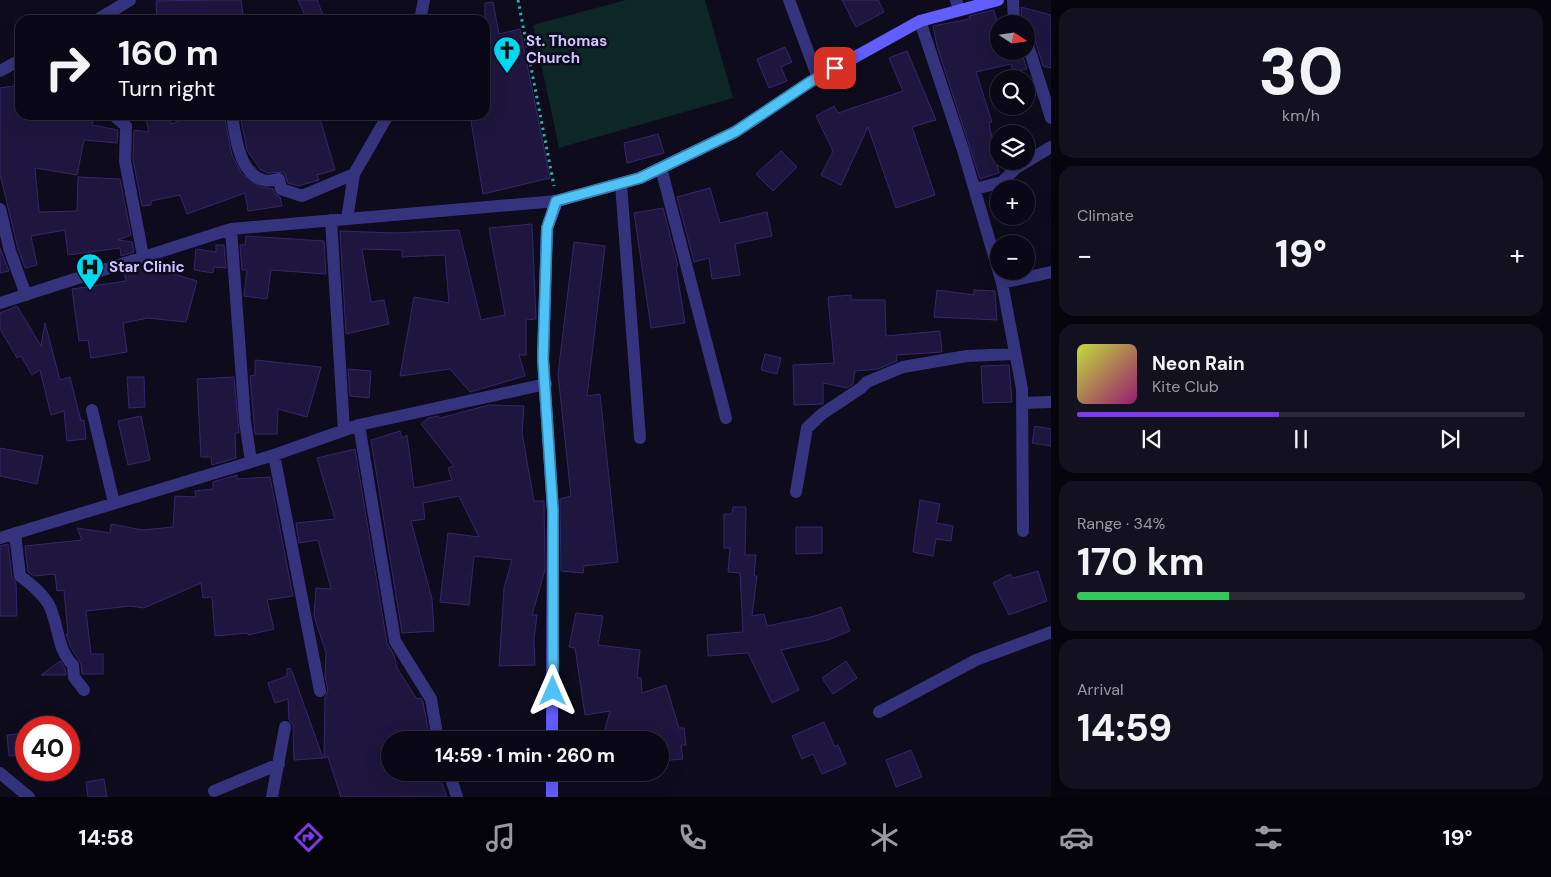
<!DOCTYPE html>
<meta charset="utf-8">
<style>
:root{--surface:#0a0816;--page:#13111f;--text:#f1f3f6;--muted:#999aa1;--line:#2a2935;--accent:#7c3aed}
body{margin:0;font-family:"DM Sans",sans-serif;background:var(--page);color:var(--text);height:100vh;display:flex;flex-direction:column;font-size:19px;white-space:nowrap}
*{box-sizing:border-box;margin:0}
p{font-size:16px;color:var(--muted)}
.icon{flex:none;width:28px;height:28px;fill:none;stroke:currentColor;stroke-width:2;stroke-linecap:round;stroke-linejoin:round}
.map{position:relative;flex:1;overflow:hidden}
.side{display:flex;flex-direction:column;gap:8px;padding:8px;background:#06040c;width:500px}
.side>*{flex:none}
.top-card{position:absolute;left:15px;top:15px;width:475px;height:105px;border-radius:15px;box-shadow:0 5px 20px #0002,0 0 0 1px var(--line);background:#0a0816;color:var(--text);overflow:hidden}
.needle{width:32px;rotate:103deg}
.controls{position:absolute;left:990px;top:15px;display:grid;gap:10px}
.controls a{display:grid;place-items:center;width:45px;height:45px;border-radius:50%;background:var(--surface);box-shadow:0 5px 20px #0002,0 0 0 1px var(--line);font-size:25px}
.speed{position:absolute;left:15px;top:716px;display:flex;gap:10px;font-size:25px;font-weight:700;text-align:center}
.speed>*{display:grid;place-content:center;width:65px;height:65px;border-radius:50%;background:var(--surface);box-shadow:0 5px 20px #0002,0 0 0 1px var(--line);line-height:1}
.speed .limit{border:8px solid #d22;background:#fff;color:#111}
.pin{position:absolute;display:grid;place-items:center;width:42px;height:42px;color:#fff;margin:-21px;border-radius:10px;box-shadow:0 2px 8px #0006}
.me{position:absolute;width:55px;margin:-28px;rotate:0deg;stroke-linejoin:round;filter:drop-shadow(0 0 4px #0008)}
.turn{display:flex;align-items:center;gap:18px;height:105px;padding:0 20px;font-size:22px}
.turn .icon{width:65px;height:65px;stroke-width:2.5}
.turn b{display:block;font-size:35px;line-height:42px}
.big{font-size:38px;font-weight:700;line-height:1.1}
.side .widget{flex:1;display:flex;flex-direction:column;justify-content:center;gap:8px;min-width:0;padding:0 18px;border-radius:15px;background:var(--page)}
.side .dial{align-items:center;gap:0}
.dial b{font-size:65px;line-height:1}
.song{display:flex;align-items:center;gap:15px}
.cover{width:60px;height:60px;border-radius:8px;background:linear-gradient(135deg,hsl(70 70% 55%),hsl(320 70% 35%))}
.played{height:5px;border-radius:2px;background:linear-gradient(90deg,var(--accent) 45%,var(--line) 45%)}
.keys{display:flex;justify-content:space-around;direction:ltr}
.heat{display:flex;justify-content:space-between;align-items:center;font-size:28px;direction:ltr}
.charge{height:8px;border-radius:4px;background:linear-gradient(90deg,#34c759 34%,var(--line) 0)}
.trip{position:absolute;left:381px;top:731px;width:288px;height:50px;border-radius:25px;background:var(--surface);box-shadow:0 5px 20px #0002,0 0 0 1px var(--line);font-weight:700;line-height:50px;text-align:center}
.tabs{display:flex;height:80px;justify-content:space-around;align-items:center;background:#040309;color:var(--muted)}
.tabs .icon{width:35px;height:35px}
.tabs .on{color:var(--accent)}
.tabs b{font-size:22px;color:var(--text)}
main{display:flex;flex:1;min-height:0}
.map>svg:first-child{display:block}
.green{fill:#0d2726}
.building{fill:#1e163e;stroke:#34276b}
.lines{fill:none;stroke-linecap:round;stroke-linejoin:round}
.path{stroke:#28b2a9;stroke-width:3;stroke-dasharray:2.5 4;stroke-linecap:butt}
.street{stroke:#36337e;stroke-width:12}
.secondary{stroke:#615dff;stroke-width:12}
.route-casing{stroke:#337fa1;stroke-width:12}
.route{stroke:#4fc3f7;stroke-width:9}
.labels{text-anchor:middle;stroke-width:5;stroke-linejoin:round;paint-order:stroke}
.poi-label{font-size:15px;font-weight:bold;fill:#cdc6ff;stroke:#0e0b1d;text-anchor:start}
</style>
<main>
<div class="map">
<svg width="1051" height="797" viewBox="0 0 1051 797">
<rect width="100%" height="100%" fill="#0e0b1d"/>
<!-- green -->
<path class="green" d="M626,0H705L733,98L559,148L533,25Z"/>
<!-- building -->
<path class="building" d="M207,0H241L244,20L157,19L156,1Z
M298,0H317L323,15L307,20Z
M842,0H878L884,12L856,27Z
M493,2L499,34L520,29L550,178L483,194L470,115H485V3Z
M1021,7L1051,15V68L1043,66L1034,36L1026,31V24H1022Z
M994,10L999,32V51H1003L1005,60L1007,51H1021L1027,69L1013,72L1011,64L976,72L992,122L989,123L999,173L980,179L937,46L933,26L970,19L969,16Z
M785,47L792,62L781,67L787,81L769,88L757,59Z
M907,51L936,120L912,127L935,195L896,208L868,127L841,185L821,175L833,151L816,116L834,106L838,113L903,91L889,58Z
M20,85V115H94L92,125L118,130L117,143L84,140L77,175L35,168L39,212L77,211L78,177L120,179L131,235L118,240L132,242L134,252L121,256L120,248L68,255L65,230L31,236L37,265L25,268L18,249L0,174V88Z
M145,115H169L171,124L196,115L199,118L224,115L232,155L242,174L260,187L273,189L275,194L280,197L282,206L248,211L245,193L187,214L180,195L151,201V205L142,206L133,160L134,130L149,132Z
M240,115H319L335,170L317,175L319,180L298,186L288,183L285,174L282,172L267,173L260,169L247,150Z
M658,134L664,153L627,163L624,143Z
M781,151L797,167L773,191L756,174Z
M710,188L720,223L767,212L772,236L735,244L740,275L712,279L709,258L694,262L677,197Z
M663,208L678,266L676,267L685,323L651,328L634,213Z
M532,224L536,319L526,320V355H519L525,376L470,392L450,369L400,376L414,297L449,303L445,255L402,257V250L362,249L371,302L384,300L389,324L346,334L340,231L394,233L459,230L481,320L505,315L489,228Z
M246,236L324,241L326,274L271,270L267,299L244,296L247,270H242L240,245H245Z
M574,242L605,246L587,396L600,394L618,562L584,566L583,573L561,571L560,499L571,496L558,374Z
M216,245H224L226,268L214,267L213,273L194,270L196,249L216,252Z
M0,248L9,271L0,273Z
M156,262L157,269L197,281L186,322L148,318L123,323L127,352L91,358L88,340L79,341L72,289L126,281L124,272Z
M937,290L974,295V290L995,291L997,320L934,317Z
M851,295V300H885L886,336L940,331L942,352L896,355L897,361L878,369L855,371L853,384L847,388L823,383V404L794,405L793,365L834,363L828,297Z
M17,306L41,346L45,323L60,380L70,377L81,421L84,420L86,439L67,441L64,411L51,415L40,370L32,375L21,356L17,358L0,329V313Z
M765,354L781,358L777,374L761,370Z
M255,360L321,367L307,417L278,409L277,434H255L250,376L255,375Z
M1009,365L1012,402L983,403L981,366Z
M348,369L371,371L369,398L350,396Z
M127,377H144L145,407L129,408Z
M234,377L239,433H235L236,458L212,465L211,457H201L197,379Z
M489,405L524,406L522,433L534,501H544L545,570L532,615H537L534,639L535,665L499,666L504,588L512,560L474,556L469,605L440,602L448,533L479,537L459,496L423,503L425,519L411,521L432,599L434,631L402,633L371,440L400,431L402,438L407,435L414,488L452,480L448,468L454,466L421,424L428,418L438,416L440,418Z
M141,416L150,460L128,465L118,421Z
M1035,426L1051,429V446L1032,443Z
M0,448L43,456L37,484L0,476Z
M355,449L387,643L394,655L397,668L417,699L421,698L423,702L430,740H390V772H438L447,797H341L328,757L324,758L325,697L328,690L325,676L326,653L314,616L316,588L331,589L318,540L299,543L296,523L335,519L317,458Z
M237,475V479L270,477L293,596L267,600L274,629L248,635V633L215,636L212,597L203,598L201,583L144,608L130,606L86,611L91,654H103V674H82L81,664L71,648L66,634H68L64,590L57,591L55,574L34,576L28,572L25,546L82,540L77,528L110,533L111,524L143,530L173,527L175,496L196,497L195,491L213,489V482Z
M920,500L940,504L936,523L953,526L951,541L936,539L933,556L913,552Z
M733,507H746L745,555H756L754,576H757L752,616L764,614L767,626L815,616L841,607L850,631L828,640L781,650L799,690L772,703L748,653L708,656L707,635L743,632L740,573L728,572L730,548H724V514H732Z
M796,527H822V553L796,554Z
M8,544L12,577L16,583L17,616H0V546Z
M1038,571L1047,601L1009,615L993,583L1010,574L1013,578Z
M576,613L603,616L598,645L640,650L637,678H641L642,693L666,685L679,728H684L686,745H681L683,759L660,761V740H602L610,711L585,715L575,648L569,647Z
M60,661L65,668L66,675H41Z
M846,661L857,678L833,694L822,678Z
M290,668L293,674L323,758L294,760L293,725L289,720L288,699L275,703L268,683L287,676V669Z
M824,722L835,747L838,745L846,764L822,774L813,754L802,759L792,736Z
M26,733V754L9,756L7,735Z
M911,750L922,777L896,787L886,760Z
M104,779L107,797H88L86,782Z"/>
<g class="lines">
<!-- path -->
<path class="path" d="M518,0L554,186"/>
<!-- street -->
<path class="street" d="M789,0L818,78
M956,0L959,10
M1013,0L1014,24
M97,20L130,0
M420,20L424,0
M920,21L963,150L1002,283L1022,389L1023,531
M1026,39L1051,118
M0,71L20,60
M113,115L126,126L125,161L143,256
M232,115C235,135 239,173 263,180C267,182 274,180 279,179L281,189L302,196L354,174
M661,168L726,418
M621,184L640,438
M975,189L1002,182L1016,168L1051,147
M0,209L10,251L26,295
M347,219L354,174L388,115
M331,220L344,430
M231,229L245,421L251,461
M1002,283L1051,272
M0,303L231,229L557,201
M1022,403L1051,402
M92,410L114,503
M359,425L395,641L431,699L438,740
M274,455L320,691
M796,492L807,428L822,414L861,388L867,382L903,367L967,356L1015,354
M15,533L20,576C30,583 41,593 48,603C59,622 56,649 73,665L74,677L84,690
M0,538L274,455L359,425L546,384
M879,712L976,660L1051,632
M449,772L457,797
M0,773L29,797
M214,791L279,764
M272,797L285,727"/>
<!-- secondary -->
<path class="secondary" d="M552,740L553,511L543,359L547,228L557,201L640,178L735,132L810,82L920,21L998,0
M552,797V772"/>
</g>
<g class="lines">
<!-- route casing -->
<g class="route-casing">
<path id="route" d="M553,691V511L543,359L547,228L556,201L640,178L735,132L810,82L835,68"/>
</g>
<!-- route -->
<use href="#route" class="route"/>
</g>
<!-- icons -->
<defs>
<g id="church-pin" transform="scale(1.4375)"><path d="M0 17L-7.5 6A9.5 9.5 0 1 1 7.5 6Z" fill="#00daf1" stroke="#0e0b1d"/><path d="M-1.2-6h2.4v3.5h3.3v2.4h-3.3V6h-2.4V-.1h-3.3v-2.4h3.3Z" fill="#111"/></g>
<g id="hospital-pin" transform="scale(1.4375)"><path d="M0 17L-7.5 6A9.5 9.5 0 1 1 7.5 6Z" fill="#00daf1" stroke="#0e0b1d"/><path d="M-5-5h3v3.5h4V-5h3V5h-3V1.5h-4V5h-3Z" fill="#111"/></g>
</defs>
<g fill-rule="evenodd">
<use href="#church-pin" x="507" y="50"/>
<use href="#hospital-pin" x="90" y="267"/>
</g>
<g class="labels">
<!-- poi labels -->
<g class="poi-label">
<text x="526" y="46">St. Thomas<tspan x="526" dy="17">Church</tspan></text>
<text x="109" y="272">Star Clinic</text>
</g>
</g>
</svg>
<div class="controls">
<a><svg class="needle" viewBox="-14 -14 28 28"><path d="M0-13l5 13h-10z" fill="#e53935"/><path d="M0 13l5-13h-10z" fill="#999aa1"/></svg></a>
<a><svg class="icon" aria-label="search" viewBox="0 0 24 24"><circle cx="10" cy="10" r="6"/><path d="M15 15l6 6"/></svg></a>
<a><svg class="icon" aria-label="layers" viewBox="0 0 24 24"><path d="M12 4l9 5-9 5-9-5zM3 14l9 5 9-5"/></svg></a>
<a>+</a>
<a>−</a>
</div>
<div class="speed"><div class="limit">40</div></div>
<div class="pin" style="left:835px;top:68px;background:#d93025"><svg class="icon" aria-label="arrive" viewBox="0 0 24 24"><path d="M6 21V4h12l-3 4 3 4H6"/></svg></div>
<svg class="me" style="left:553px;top:691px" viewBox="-20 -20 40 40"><path d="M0-17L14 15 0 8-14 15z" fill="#4fc3f7" stroke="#fff" stroke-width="4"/></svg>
<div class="trip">14:59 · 1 min · 260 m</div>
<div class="top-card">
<div class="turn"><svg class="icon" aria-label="right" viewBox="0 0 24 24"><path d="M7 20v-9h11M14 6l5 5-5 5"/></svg><div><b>160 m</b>Turn right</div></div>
</div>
</div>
<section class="side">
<div class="widget dial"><b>30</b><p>km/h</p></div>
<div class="widget"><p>Climate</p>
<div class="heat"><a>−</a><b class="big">19°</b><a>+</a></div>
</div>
<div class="widget">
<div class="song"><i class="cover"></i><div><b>Neon Rain</b><p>Kite Club</p></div></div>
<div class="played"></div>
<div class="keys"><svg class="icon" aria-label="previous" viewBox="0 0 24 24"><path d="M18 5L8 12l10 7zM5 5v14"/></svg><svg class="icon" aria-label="pause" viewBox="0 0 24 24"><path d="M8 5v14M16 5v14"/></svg><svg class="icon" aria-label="next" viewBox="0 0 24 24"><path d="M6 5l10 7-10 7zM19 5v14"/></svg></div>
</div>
<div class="widget"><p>Range · 34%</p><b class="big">170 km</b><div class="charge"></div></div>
<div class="widget"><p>Arrival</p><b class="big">14:59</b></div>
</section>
</main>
<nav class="tabs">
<b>14:58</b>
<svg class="icon on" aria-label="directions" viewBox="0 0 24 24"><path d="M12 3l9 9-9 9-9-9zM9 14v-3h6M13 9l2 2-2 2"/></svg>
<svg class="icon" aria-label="music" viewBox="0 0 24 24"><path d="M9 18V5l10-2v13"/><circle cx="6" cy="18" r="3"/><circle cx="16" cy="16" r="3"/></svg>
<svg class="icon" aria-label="phone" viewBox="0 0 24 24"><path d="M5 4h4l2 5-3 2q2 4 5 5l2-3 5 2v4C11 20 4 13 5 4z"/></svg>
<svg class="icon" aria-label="climate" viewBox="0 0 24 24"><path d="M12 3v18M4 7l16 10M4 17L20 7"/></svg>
<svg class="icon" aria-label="car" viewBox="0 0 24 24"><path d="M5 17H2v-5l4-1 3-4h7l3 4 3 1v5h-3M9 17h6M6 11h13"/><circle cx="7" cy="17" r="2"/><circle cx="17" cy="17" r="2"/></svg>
<svg class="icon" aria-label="filters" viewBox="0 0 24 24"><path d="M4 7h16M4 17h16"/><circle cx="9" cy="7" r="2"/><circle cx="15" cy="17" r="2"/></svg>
<b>19°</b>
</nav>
